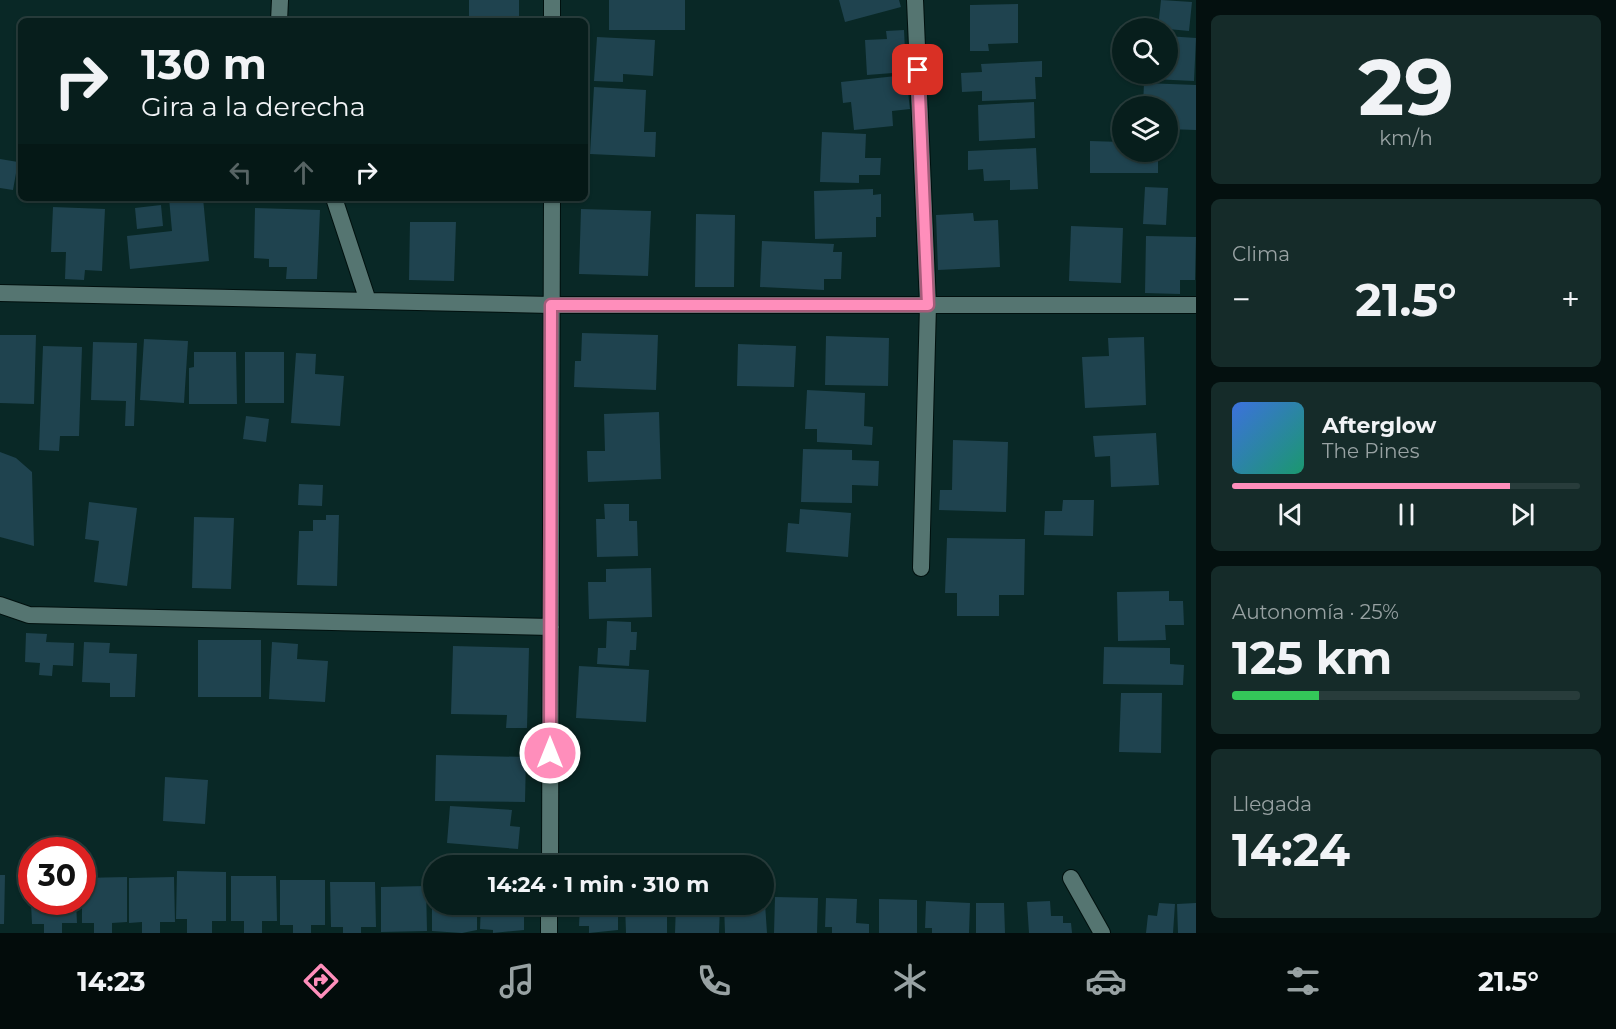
<!DOCTYPE html>
<html lang="es">
<meta charset="utf-8">
<style>
:root{--surface:#071e1c;--page:#152b29;--text:#f1f3f6;--muted:#98a2a3;--line:#283c3b;--accent:#ff8ebb}
body{margin:0;font-family:Montserrat,sans-serif;background:var(--page);color:var(--text);height:100vh;display:flex;flex-direction:column;font-size:22px;white-space:nowrap}
*{box-sizing:border-box;margin:0}
p{font-size:20px;color:var(--muted)}
.icon{flex:none;width:33px;height:33px;fill:none;stroke:currentColor;stroke-width:2;stroke-linecap:round;stroke-linejoin:round}
.map{position:relative;flex:1;overflow:hidden}
.side{display:flex;flex-direction:column;gap:15px;padding:15px;background:#04100f;width:420px}
.side>*{flex:none}
.hud{position:absolute;left:18px;top:18px;width:570px;height:183px;border-radius:9px;box-shadow:0 2px 4px #0004,0 0 0 2px var(--line);background:#071e1c;color:var(--text);overflow:hidden}
.fabs{position:absolute;left:1112px;top:18px;display:grid;gap:12px}
.fabs a{display:grid;place-items:center;width:66px;height:66px;border-radius:50%;background:var(--surface);box-shadow:0 2px 4px #0004,0 0 0 2px var(--line);font-size:30px}
.speed{position:absolute;left:18px;top:837px;display:flex;gap:12px;font-size:30px;font-weight:700;text-align:center}
.speed>*{display:grid;place-content:center;width:78px;height:78px;border-radius:50%;background:var(--surface);box-shadow:0 2px 4px #0004,0 0 0 2px var(--line);line-height:1}
.speed .limit{border:9px solid #d22;background:#fff;color:#111}
.pin{position:absolute;display:grid;place-items:center;width:51px;height:51px;color:#fff;margin:-26px;border-radius:12px;box-shadow:0 3px 9px #0006}
.me{position:absolute;width:66px;margin:-33px;rotate:0deg;stroke-linejoin:round;filter:drop-shadow(0 0 4px #0008)}
.turn{display:flex;align-items:center;gap:21px;height:126px;padding:0 24px;font-size:27px}
.turn .icon{width:78px;height:78px;stroke-width:2.5}
.turn b{display:block;font-size:42px;line-height:51px}
.lanes{display:flex;align-items:center;height:57px;padding:0 24px;background:#0003;justify-content:center;gap:30px;direction:ltr}
.lanes .off{opacity:.35}
.big{font-size:45px;font-weight:700;line-height:1.1}
.side .card{flex:1;display:flex;flex-direction:column;justify-content:center;gap:9px;min-width:0;padding:0 21px;border-radius:9px;background:var(--page)}
.side .dial{align-items:center;gap:0}
.dial b{font-size:78px;line-height:1}
.song{display:flex;align-items:center;gap:18px}
.cover{width:72px;height:72px;border-radius:9px;background:linear-gradient(135deg,hsl(220 70% 55%),hsl(160 70% 35%))}
.played{height:6px;border-radius:3px;background:linear-gradient(90deg,var(--accent) 80%,var(--line) 80%)}
.keys{display:flex;justify-content:space-around;direction:ltr}
.heat{display:flex;justify-content:space-between;align-items:center;font-size:33px;direction:ltr}
.charge{height:9px;border-radius:4px;background:linear-gradient(90deg,#34c759 25%,var(--line) 0)}
.trip{position:absolute;left:423px;top:855px;width:351px;height:60px;border-radius:30px;background:var(--surface);box-shadow:0 2px 4px #0004,0 0 0 2px var(--line);font-weight:700;line-height:60px;text-align:center}
.tab-bar{display:flex;height:96px;justify-content:space-around;align-items:center;background:#030c0b;color:var(--muted)}
.tab-bar .icon{width:42px;height:42px}
.tab-bar .current{color:var(--accent)}
.tab-bar b{font-size:27px;color:var(--text)}
main{display:flex;flex:1;min-height:0}
.map>svg:first-child{display:block}
.building{fill:#1f434f}
.lines{fill:none;stroke-linecap:round;stroke-linejoin:round}
.minor-casing{stroke:#00100e;stroke-width:18}
.minor{stroke:#557571;stroke-width:16}
.route-casing{stroke:#a65c7a;stroke-width:15}
.route{stroke:#ff8ebb;stroke-width:10}
</style>
<main>
<div class="map">
<svg width="1196" height="933" viewBox="0 0 1196 933">
<rect width="100%" height="100%" fill="#092826"/>
<!-- building -->
<path class="building" d="M469,0H519V21H469Z
M609,0H685V30H609Z
M839,0H899L901,7L845,22Z
M1161,0L1192,2L1189,31L1158,28Z
M1018,4V43L988,44L989,51H970V5Z
M904,30L906,72L867,75L865,40L887,39L886,31Z
M1167,36L1196,38L1194,81L1152,79V74H1167Z
M597,37L655,40L653,76L623,74V82L594,81Z
M1042,61V77H1035L1036,99L982,101V91L962,92L961,73L982,72L981,64Z
M896,76L897,84L907,83L910,109L892,111L893,126L854,130L851,102L843,103L841,82Z
M1144,83L1196,85V130L1167,129V106H1143Z
M594,87L646,90L644,132H656L655,157L590,154Z
M1034,102L1035,138L979,141L978,105Z
M822,132L866,134L865,158H881L880,175H859V183L820,182Z
M1090,141L1122,142V152H1158V173H1090Z
M1036,148L1038,189L1010,190V180L984,181L983,169L968,170V151Z
M0,159L18,162L13,190L0,188Z
M1145,187L1168,188L1166,225L1143,224Z
M873,189V195L881,194V217H876V237L815,239L814,191Z
M169,198H203L209,261L130,269L127,236L172,231Z
M161,205L163,226L137,229L135,208Z
M53,207L105,209L102,271L85,270L84,280L65,279L66,252H51Z
M255,208L320,210L317,279H286L287,267H269V259L254,258Z
M581,209L651,211L648,276L579,274Z
M973,213L974,221L998,220L1000,267L938,270L936,215Z
M696,214L735,215L734,287H695Z
M410,222H456L454,281L409,280Z
M1071,226L1123,228L1121,283L1069,281Z
M1146,236L1196,237L1195,280H1180V294L1145,293Z
M762,241L834,244L833,252H842L841,279H824V290L760,287Z
M582,333L658,335L656,390L574,387L575,361H581Z
M0,335H36L34,404L0,403Z
M826,336L889,338L888,386L825,385Z
M1144,337L1146,405L1085,408L1082,357L1109,356L1108,338Z
M144,339L188,341L184,403L140,400Z
M93,342L137,343L134,426H125L126,401L91,400Z
M738,344L796,346L794,387L737,386Z
M43,346L82,347L79,436H60L59,451L39,450Z
M194,352H236L237,404H189V368L194,367Z
M245,352H284V403H245Z
M296,353L316,354L315,374L344,376L340,426L291,423Z
M807,390L865,393L864,426L873,427L872,445L817,442V429H805Z
M659,412L661,479L588,482L587,451H605L604,414Z
M246,416L269,419L266,442L243,439Z
M1156,433L1159,485L1111,487L1110,456L1095,457L1093,436Z
M953,440L1008,442L1006,512L939,510L940,490H952Z
M803,449L852,450V460L879,461L878,486L852,485V503L801,502Z
M0,452L16,458L32,472L34,546L0,537Z
M299,484L323,485L322,506L298,505Z
M1063,500H1094L1093,536L1044,535L1045,511H1062Z
M89,502L137,508L127,586L94,582L99,541L85,539Z
M604,504H629V521H637L638,556L597,557L596,519H605Z
M800,509L851,513L848,557L786,552L788,523L799,524Z
M326,515H339L337,586L297,585L299,531H313V520H326Z
M194,517L234,518L231,589L192,588Z
M947,538L1025,539L1024,595H999V616H957V593H945Z
M651,568L652,617L589,619L588,582H606V569Z
M1169,591V601H1183L1184,625H1165L1166,640L1118,641L1117,592Z
M607,621L631,622V632H637L636,650H630L629,666L597,664L598,648H606Z
M26,633L47,634L46,642L74,643L73,666L53,665L52,676L39,675L40,663L25,662Z
M198,640H261V697H198Z
M84,642L110,643L109,653L137,654L135,697H110V683L82,682Z
M272,642L298,644L297,659L328,661L325,702L269,699Z
M453,646L529,648L527,728H506L507,715L451,714Z
M1104,647L1170,648V664L1184,665L1183,685L1103,684Z
M579,666L649,670L646,722L576,718Z
M1121,693H1162L1161,753L1119,752Z
M436,755L526,757L525,802L435,801Z
M165,777L208,780L205,824L163,821Z
M450,806L512,810L510,826L520,827L518,849L447,843Z
M177,871L226,872V921H212V933H187V919H176Z
M0,875H5L4,924H0Z
M231,876H276L277,921H262V933H244V921H231Z
M127,877V922L112,923V933H94V923H82V878Z
M174,877L175,922H160V933H142V922L129,923V878Z
M280,880H325V925H311V933H293V925H280Z
M330,882H375L376,927H361V933H343V927H331Z
M426,886L427,931L381,932V887Z
M764,889L767,933H725L724,904H764Z
M775,897L818,898L817,933H774Z
M826,898L857,899L856,923L869,924V933H832V927H825Z
M879,899L917,900V933H879Z
M926,901L970,903L969,933H932V928H925Z
M1050,901L1051,916H1063V923H1071L1072,933H1029L1027,902Z
M31,902H76L77,923H62V933H44V924H32Z
M976,903H1004L1005,933H976Z
M1159,903L1175,904L1173,933H1146L1148,915L1157,916Z
M1196,903V933H1178L1177,904Z
M432,904H477V930L462,933L432,931Z
M481,904H524V930L493,933V930L480,929Z
M580,904H618V930L589,933V926H579Z
M625,904H667V933H626Z
M676,904L720,906L719,933H675Z"/>
<g class="lines">
<!-- minor casing -->
<g class="minor-casing">
<path id="minor" d="M915,0L928,305L921,568
M279,21L280,0
M552,21V0
M334,198L368,301
M0,293L551,305H1196
M0,605L29,615L551,627
M550,866L552,198
M1071,878L1102,933
M549,933V904"/>
</g>
<!-- minor -->
<use href="#minor" class="minor"/>
</g>
<g class="lines">
<!-- route casing -->
<g class="route-casing">
<path id="route" d="M550,753L551,305H928L918,70"/>
</g>
<!-- route -->
<use href="#route" class="route"/>
</g>
</svg>
<div class="fabs">
<a><svg class="icon" aria-label="search" viewBox="0 0 24 24"><circle cx="10" cy="10" r="6"/><path d="M15 15l6 6"/></svg></a>
<a><svg class="icon" aria-label="layers" viewBox="0 0 24 24"><path d="M12 4l9 5-9 5-9-5zM3 14l9 5 9-5"/></svg></a>
</div>
<div class="speed"><div class="limit">30</div></div>
<div class="pin" style="left:918px;top:70px;background:#d93025"><svg class="icon" aria-label="arrive" viewBox="0 0 24 24"><path d="M6 21V4h12l-3 4 3 4H6"/></svg></div>
<svg class="me" style="left:550px;top:753px" viewBox="-20 -20 40 40"><circle r="17" fill="#ff8ebb" stroke="#fff" stroke-width="3"/><path d="M0-11L8 9 0 5-8 9z" fill="#fff"/></svg>
<div class="trip">14:24 · 1 min · 310 m</div>
<div class="hud">
<div class="turn"><svg class="icon" aria-label="right" viewBox="0 0 24 24"><path d="M7 20v-9h11M14 6l5 5-5 5"/></svg><div><b>130 m</b>Gira a la derecha</div></div>
<div class="lanes"><svg class="icon off" aria-label="left" viewBox="0 0 24 24"><path d="M17 20v-9H6M10 6l-5 5 5 5"/></svg><svg class="icon off" aria-label="ahead" viewBox="0 0 24 24"><path d="M12 20V5M6 11l6-6 6 6"/></svg><svg class="icon" aria-label="right" viewBox="0 0 24 24"><path d="M7 20v-9h11M14 6l5 5-5 5"/></svg></div>
</div>
</div>
<section class="side">
<div class="card dial"><b>29</b><p>km/h</p></div>
<div class="card"><p>Clima</p>
<div class="heat"><a>−</a><b class="big">21.5°</b><a>+</a></div>
</div>
<div class="card">
<div class="song"><i class="cover"></i><div><b>Afterglow</b><p>The Pines</p></div></div>
<div class="played"></div>
<div class="keys"><svg class="icon" aria-label="previous" viewBox="0 0 24 24"><path d="M18 5L8 12l10 7zM5 5v14"/></svg><svg class="icon" aria-label="pause" viewBox="0 0 24 24"><path d="M8 5v14M16 5v14"/></svg><svg class="icon" aria-label="next" viewBox="0 0 24 24"><path d="M6 5l10 7-10 7zM19 5v14"/></svg></div>
</div>
<div class="card"><p>Autonomía · 25%</p><b class="big">125 km</b><div class="charge"></div></div>
<div class="card"><p>Llegada</p><b class="big">14:24</b></div>
</section>
</main>
<nav class="tab-bar">
<b>14:23</b>
<svg class="icon current" aria-label="directions" viewBox="0 0 24 24"><path d="M12 3l9 9-9 9-9-9zM9 14v-3h6M13 9l2 2-2 2"/></svg>
<svg class="icon" aria-label="music" viewBox="0 0 24 24"><path d="M9 18V5l10-2v13"/><circle cx="6" cy="18" r="3"/><circle cx="16" cy="16" r="3"/></svg>
<svg class="icon" aria-label="phone" viewBox="0 0 24 24"><path d="M5 4h4l2 5-3 2q2 4 5 5l2-3 5 2v4C11 20 4 13 5 4z"/></svg>
<svg class="icon" aria-label="climate" viewBox="0 0 24 24"><path d="M12 3v18M4 7l16 10M4 17L20 7"/></svg>
<svg class="icon" aria-label="car" viewBox="0 0 24 24"><path d="M5 17H2v-5l4-1 3-4h7l3 4 3 1v5h-3M9 17h6M6 11h13"/><circle cx="7" cy="17" r="2"/><circle cx="17" cy="17" r="2"/></svg>
<svg class="icon" aria-label="filters" viewBox="0 0 24 24"><path d="M4 7h16M4 17h16"/><circle cx="9" cy="7" r="2"/><circle cx="15" cy="17" r="2"/></svg>
<b>21.5°</b>
</nav>
